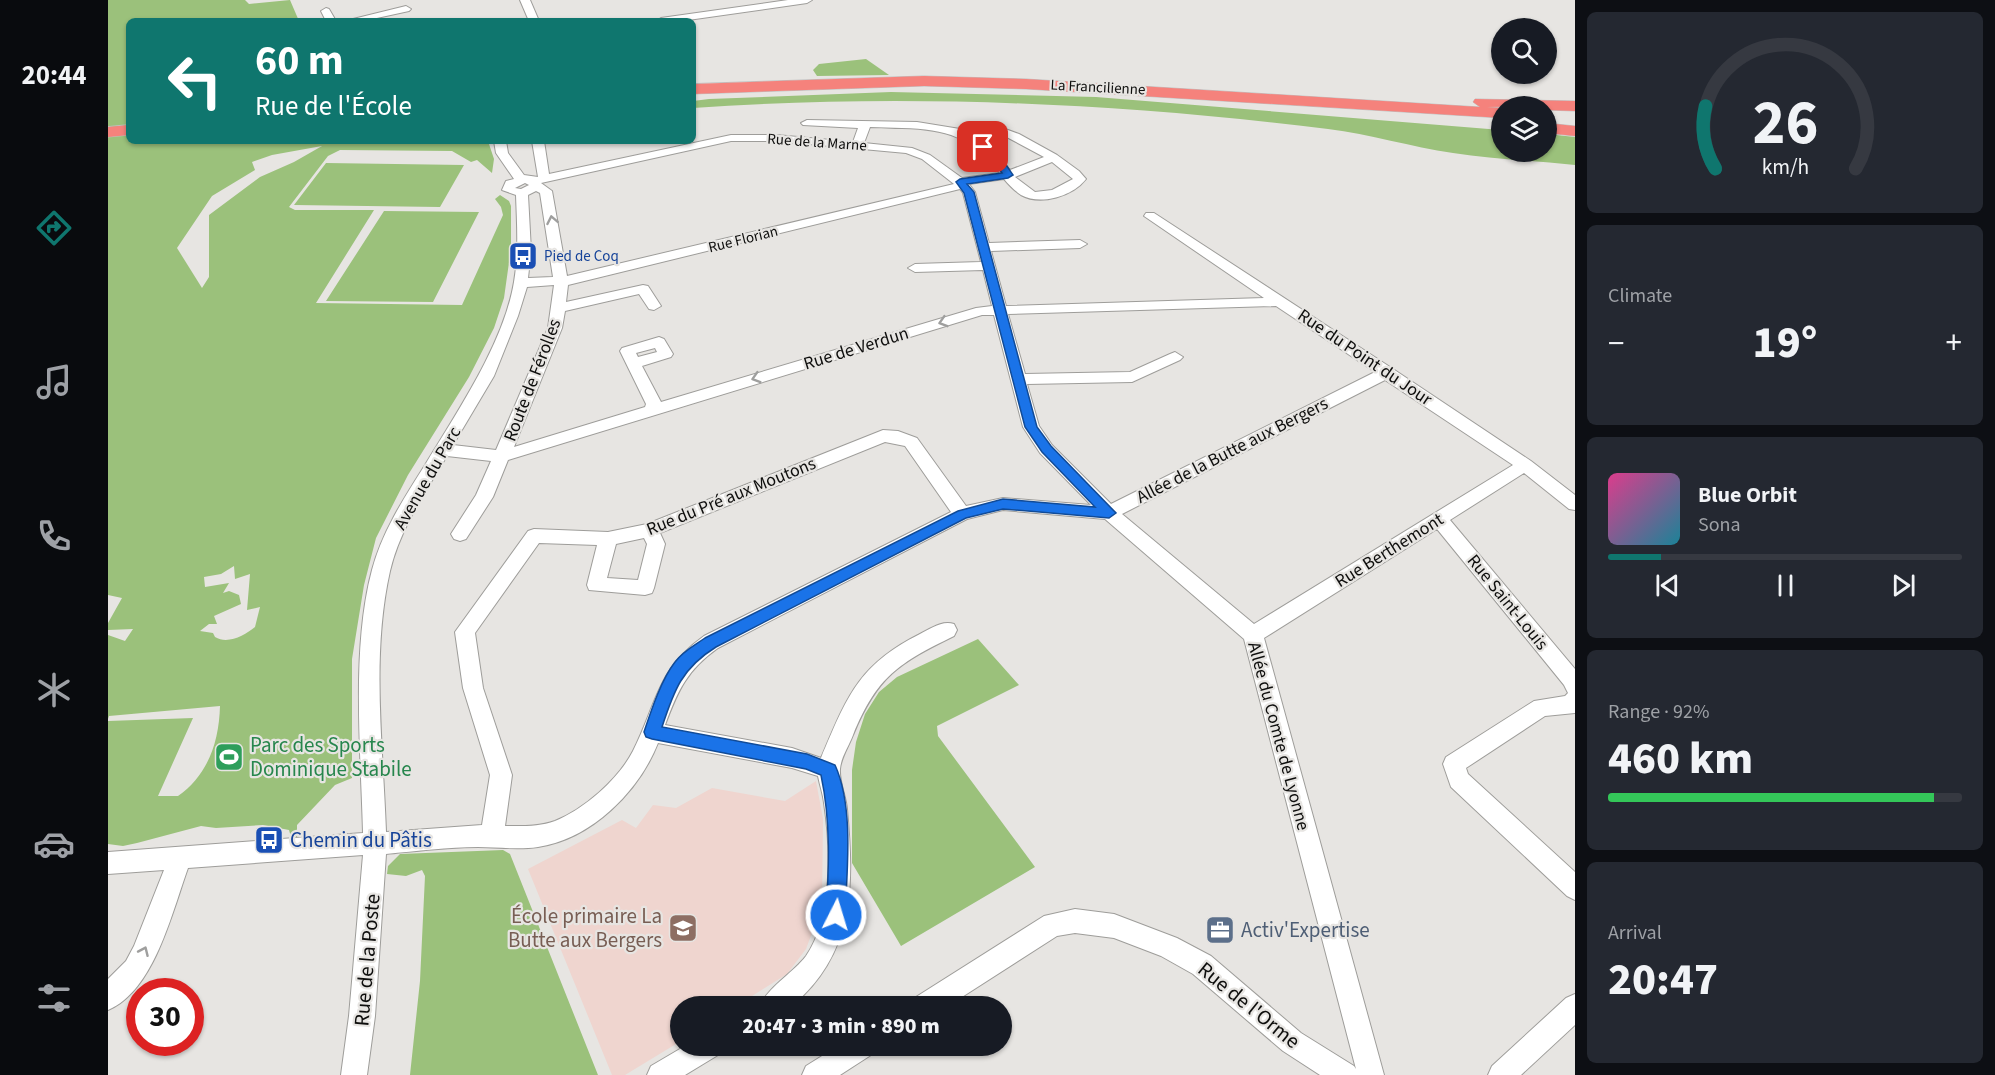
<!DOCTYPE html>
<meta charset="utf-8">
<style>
:root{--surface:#171b24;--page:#242831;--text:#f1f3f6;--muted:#9ea1a6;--line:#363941;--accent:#0f766e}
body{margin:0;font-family:"Source Sans 3",sans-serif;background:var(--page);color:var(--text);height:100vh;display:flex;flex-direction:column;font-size:22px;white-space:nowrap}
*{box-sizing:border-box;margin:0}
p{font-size:20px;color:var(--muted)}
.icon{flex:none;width:33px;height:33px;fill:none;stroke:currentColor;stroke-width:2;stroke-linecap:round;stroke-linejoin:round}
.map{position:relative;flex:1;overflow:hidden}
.drawer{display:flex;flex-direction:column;gap:12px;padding:12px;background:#0d0f14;width:420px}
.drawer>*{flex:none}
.guide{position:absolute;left:18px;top:18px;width:570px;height:126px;border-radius:9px;box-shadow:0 2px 4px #0004;background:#0f766e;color:#fff;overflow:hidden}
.tools{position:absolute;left:1383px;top:18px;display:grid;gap:12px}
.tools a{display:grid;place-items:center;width:66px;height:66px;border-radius:50%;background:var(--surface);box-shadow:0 2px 4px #0004;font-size:30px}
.speed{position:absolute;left:18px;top:978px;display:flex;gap:12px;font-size:30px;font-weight:700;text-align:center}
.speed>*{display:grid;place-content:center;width:78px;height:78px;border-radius:50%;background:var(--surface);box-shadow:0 2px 4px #0004;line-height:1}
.speed .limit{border:9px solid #d22;background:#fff;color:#111}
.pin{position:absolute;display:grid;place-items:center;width:51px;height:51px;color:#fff;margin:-26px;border-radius:12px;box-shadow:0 3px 9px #0006}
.me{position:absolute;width:66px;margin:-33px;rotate:5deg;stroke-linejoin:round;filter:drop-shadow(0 0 4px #0008)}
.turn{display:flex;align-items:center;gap:21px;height:126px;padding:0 30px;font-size:27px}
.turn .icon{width:78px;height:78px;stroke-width:2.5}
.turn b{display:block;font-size:42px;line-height:51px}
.big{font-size:45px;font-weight:800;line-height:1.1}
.drawer .tile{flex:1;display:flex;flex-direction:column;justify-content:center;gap:9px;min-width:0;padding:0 21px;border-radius:9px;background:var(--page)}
.drawer .dial{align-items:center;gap:0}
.dial svg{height:156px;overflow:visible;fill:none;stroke:var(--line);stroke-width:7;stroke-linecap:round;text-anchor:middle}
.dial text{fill:var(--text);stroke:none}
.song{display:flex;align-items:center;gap:18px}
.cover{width:72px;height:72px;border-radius:9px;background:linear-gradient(135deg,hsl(330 70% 55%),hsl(190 70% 35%))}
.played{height:6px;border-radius:3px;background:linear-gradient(90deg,var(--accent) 15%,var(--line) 15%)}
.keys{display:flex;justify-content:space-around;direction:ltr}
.heat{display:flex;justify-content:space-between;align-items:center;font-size:33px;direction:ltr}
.charge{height:9px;border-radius:4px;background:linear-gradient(90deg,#34c759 92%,var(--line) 0)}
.trip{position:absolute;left:562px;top:996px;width:342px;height:60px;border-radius:30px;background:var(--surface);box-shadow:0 2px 4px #0004;font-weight:800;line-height:60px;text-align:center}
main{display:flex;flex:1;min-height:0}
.tabs{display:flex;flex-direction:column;width:108px;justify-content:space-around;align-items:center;background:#090b0e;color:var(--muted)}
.tabs .icon{width:42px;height:42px}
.tabs .active{color:var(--accent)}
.tabs b{font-size:27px;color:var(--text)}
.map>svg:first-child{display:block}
.education{fill:#efd5cf}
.green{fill:#9bc17b;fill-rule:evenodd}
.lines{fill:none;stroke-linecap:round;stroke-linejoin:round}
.minor-casing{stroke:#9e9d9a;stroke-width:2}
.highway-casing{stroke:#c0c0c0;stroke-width:1}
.minor{fill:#fff;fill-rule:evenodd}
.highway{fill:#f5827c;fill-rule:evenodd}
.oneway{stroke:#9f9f9e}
.route{fill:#1a73e8;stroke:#114b97;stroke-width:1.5}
.labels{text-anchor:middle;stroke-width:4.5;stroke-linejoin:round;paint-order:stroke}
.far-street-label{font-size:15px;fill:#0e0e0d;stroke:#e7e5e2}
.far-transit-label{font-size:15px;fill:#164399;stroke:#e7e5e2;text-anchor:start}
.street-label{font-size:18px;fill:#0e0e0d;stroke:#e7e5e2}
.near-leisure-label{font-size:21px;fill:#27864d;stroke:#e7e5e2;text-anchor:start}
.near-transit-label{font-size:21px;fill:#164399;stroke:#e7e5e2;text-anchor:start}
.near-education-label{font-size:21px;fill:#785e54;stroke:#e7e5e2;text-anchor:end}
.near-service-label{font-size:21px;fill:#4e5e75;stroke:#e7e5e2;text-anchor:start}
.near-street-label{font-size:21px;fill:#0e0e0d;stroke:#e7e5e2}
</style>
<main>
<nav class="tabs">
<b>20:44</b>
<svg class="icon active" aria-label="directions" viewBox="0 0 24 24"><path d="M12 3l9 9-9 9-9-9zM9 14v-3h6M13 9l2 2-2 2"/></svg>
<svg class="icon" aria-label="music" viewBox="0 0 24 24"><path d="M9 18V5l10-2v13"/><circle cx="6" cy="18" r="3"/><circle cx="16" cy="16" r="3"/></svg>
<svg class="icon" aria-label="phone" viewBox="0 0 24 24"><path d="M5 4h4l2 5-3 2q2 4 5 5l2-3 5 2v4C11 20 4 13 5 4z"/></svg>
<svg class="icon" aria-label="climate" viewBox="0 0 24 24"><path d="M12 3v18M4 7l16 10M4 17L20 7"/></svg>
<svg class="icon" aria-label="car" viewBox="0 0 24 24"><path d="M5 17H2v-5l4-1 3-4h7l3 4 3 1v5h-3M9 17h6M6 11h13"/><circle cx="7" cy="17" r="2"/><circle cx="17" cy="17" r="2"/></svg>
<svg class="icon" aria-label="filters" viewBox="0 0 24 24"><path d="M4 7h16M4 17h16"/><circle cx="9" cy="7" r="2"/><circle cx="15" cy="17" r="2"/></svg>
</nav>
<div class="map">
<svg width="1467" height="1075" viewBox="0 0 1467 1075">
<rect width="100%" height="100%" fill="#e7e5e2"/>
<!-- education -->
<path class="education" d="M708,781L715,819L714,906L698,949L679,974L628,1006H573V1041L517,1075H504L420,869L514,820L528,828L545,805L568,808L604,788L677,801Z"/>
<!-- green -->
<path class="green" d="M0,0H137L141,4L182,0L191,21H21V141H380L386,159L384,173L369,160L363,162L344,151L232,150L220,156L181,207L187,210H266L208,303L354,305L395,215L393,207L387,199L392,195L401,201L403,206V248L396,298L386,328L361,377L300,475L268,538L256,585L244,659V778L227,785L189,825V837H183L181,830L155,825L108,828L93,826L29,843L15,846L0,844V721L85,718L50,796H70C100,775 111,742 112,706L1,716L0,719V635L17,641L25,629L0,630V623L14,598L0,595ZM214,146L186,162L152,177L101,215V277L94,288L69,248L104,196L147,170L144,162L164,155ZM126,566L127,579L142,574L139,610L152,607L147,627C137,635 120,645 107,637L105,633L92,631L101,624H109L106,616L133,604L131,595L121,591L115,593L121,583L97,587L96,577L113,574Z
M758,59L781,75L709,76L705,70L711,64Z
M783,92L988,97L1393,130L1394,152H1438L1439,134L1467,137V165C1426,161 1385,159 1345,153C1303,147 1262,134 1220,129C1010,103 796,93 585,108V101L601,99Z
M218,163L356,165L332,207L186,205Z
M276,211L371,212L325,302L218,301Z
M870,639L911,685L829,726L830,736L927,867L793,946L744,863V770L748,742L757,714L771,692L789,677Z
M395,850L402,854L490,1075H302L312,981L317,876L314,870L298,876L279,874L280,866L292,854Z"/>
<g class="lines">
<!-- minor casing -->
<g class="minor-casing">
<path id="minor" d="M412,0H422L431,21H421Z
M680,0H704L699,3L573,21H548L553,18Z
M298,6L303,9L301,11L255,21H237Z
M218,8L221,9L228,21H218L213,11Z
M699,120L809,122L852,129L870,125L889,126L911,134L949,155L971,171L978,179C965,196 933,206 913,195C907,191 901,185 896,179L861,184L867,192L881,243L972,240L979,244L972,248L883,251L898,306L1156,298L1036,216L1038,213H1046L1285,369L1423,461L1467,495V510L1461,509L1416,473L1342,520L1467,669V713L1437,716L1358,768L1360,774L1467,872V900L1459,896L1343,787L1335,764L1338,757L1426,701L1457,696L1460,693L1456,685L1329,529L1156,638L1276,1075H1212L1175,1051L1085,974L1053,956L1006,938L967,933L949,936L840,1006H804L808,997L936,916L967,909L1006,914L1069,938L1103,956L1193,1033L1246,1066L1248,1069L1136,639L997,519L895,510L859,519L610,648C579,670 570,690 557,725L684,748L713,758C739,697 750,665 812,634C822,629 834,620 846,624L849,630L846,636C791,663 769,676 745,735C741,746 733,757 732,769C731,782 738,796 739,809C746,885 747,953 684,1006H652C659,988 685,973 698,956C725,917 723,848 716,803C715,794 712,786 710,776L684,768L550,743C531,791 484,839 430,847C410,850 390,847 370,847C340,847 309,851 278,854L267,1016L259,1075H233L241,1016L255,855L80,868C64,912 46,991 0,1010V979L18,961L26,946L56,870L0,874V852L255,833C253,752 243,648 264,570C274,532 296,498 317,465C349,412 396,343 406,282C411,253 409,224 408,195L394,190L398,181L406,179L388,153L386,141H398L400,153L416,175L430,177L424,141H436L441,174L623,135H668L745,142L750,128L695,125L693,123ZM762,127C773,127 783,128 794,128C839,129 863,137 892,173L854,178L822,155L804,148L756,143ZM875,132L893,134L936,157L902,170L880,146L862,134ZM623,141H668L798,153L814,159L846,184L459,276L444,191L433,183ZM944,162L965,179L944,190L927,192L907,177ZM417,183L421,185L413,189L407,188ZM852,189L855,193L873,262L807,264L800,268L807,272L875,270L884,306L868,308L553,402L534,366L563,357L565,354L556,339L551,337L514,348L512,351L538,404L537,407L406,447L454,328L457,311L531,294L541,309L546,310L553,306L540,286L535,285L458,302L460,285ZM428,191L432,193L445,277L420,278L423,251L420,195ZM446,285L440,328L388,450L345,445L386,376L410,316L419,287ZM1168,306L1267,372L1003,504L944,445L931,426L919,384L1024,382L1072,360L1075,357L1067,352L1062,354L1022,372L917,374L900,314ZM874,315H886L915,427L932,453L983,505L895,498L858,506L809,438L790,431L775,430L539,524L500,532L426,529L420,531L347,632L355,688L382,775L374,825L278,832C275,746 263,655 282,571C292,529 317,492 339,456L383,461L368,495L343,534L346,539L352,541L358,539L385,497L400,460ZM547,348L549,352L530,357L528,353ZM1277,380L1405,465L1146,624L1014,514ZM777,442L797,446L843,512L596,636C548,670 549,704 525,751C510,780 476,809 447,821C431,827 413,826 397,826L404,775L375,688L367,633L431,543L489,545L479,585L481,590L537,595L544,593L546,588L557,544L552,533ZM536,538L539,544L530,580L499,578L508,544Z
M1467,994V1025L1413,1075H1380L1384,1066L1458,998Z
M577,1046H614L610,1055L577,1075H539L543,1066Z
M730,1046H767L763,1055L732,1075H694L698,1066Z"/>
</g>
<!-- highway casing -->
<g class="highway-casing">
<path id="highway" d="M816,76L918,79L1372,107L1365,102L1367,99L1467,101V111L1438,110V106L1379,107L1394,108V118L918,89L816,86L585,94V84Z
M1438,123L1467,126V136L1438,133Z
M21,125V135L0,137V127Z"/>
</g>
<!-- minor -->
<use href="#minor" class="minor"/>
<!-- highway -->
<use href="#highway" class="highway"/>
</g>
<!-- one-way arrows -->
<defs><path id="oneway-chevron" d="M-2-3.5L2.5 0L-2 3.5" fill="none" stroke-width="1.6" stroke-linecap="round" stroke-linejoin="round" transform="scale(1.5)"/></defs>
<g class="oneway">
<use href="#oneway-chevron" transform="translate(444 220) rotate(-101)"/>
<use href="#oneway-chevron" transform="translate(835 322) rotate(163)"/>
<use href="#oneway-chevron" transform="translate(648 378) rotate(163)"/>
<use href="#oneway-chevron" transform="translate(36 951) rotate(-66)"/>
</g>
<!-- route -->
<path class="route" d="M872,145C887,144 897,164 905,175L900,178L859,184L866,192L929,427L943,446L1008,513L1001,518L895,509L858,518L608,647C574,668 566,690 554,727L699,754L727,765C746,807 739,870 737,915L734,921L728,924L721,921L718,915C721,868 723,822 713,775L698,769L544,739L538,737L536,732C543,711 553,680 567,662C575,651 587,645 597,638L850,511L895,499L987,507L934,452L917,427L856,193L848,182L852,179L894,173L879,154L872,149Z"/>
<!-- icons -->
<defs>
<g id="bus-square" transform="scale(1.5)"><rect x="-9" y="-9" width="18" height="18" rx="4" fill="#1a4fb4" stroke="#e7e5e2"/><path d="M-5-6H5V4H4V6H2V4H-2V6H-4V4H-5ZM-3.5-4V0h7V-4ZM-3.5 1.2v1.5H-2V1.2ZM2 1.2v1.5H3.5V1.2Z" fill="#fff"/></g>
<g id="stadium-square" transform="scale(1.5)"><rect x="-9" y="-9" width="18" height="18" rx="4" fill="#2e9e5b" stroke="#e7e5e2"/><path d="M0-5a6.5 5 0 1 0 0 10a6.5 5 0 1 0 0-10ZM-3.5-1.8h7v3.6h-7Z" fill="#fff"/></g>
<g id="school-square" transform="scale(1.5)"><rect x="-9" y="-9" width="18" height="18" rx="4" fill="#8d6e63" stroke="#e7e5e2"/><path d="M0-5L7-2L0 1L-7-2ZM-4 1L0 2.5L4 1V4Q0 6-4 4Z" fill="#fff"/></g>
<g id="office-square" transform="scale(1.5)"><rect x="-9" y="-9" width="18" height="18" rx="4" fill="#5c6f8a" stroke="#e7e5e2"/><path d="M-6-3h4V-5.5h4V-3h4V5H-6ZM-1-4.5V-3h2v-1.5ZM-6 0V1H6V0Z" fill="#fff"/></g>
</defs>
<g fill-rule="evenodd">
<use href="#bus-square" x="415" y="256"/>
<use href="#stadium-square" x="121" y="757"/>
<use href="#bus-square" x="161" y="840"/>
<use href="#school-square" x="575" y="928"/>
<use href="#office-square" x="1112" y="930"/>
</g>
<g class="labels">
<!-- far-street labels -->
<g class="far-street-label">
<text transform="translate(990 87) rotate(3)" y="5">La Francilienne</text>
<text transform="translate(709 142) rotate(4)" y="5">Rue de la Marne</text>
<text transform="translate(635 239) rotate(-14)" y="5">Rue Florian</text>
</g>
<!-- far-transit labels -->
<g class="far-transit-label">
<text x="436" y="261">Pied de Coq</text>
</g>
<!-- street labels -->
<g class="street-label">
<text transform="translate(748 348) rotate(-17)" y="6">Rue de Verdun</text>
<text transform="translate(1257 357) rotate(34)" y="6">Rue du Point du Jour</text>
<text transform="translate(424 380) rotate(-69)" y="6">Route de Férolles</text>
<text transform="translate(1124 450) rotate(-27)" y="6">Allée de la Butte aux Bergers</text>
<text transform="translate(319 478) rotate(-60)" y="6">Avenue du Parc</text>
<text transform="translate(623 496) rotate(-22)" y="6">Rue du Pré aux Moutons</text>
<text transform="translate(1281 550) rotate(-32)" y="6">Rue Berthemont</text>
<text transform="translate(1400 602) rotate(51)" y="6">Rue Saint-Louis</text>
<text transform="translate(1171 736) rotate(75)" y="6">Allée du Comte de Lyonne</text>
</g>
<!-- near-leisure labels -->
<g class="near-leisure-label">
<text x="142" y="752">Parc des Sports<tspan x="142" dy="24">Dominique Stabile</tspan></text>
</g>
<!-- near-transit labels -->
<g class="near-transit-label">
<text x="182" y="847">Chemin du Pâtis</text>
</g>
<!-- near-education labels -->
<g class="near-education-label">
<text x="554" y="923">École primaire La<tspan x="554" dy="24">Butte aux Bergers</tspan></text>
</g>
<!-- near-service labels -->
<g class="near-service-label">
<text x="1133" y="937">Activ'Expertise</text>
</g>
<!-- near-street labels -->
<g class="near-street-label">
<text transform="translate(259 960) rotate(-85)" y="7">Rue de la Poste</text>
<text transform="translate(1141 1005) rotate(39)" y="7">Rue de l'Orme</text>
</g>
</g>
</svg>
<div class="tools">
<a><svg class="icon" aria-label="search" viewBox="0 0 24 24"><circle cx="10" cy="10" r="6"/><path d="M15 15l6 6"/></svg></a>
<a><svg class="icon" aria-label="layers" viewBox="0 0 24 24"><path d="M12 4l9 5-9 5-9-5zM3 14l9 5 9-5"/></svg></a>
</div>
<div class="speed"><div class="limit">30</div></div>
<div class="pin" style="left:875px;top:147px;background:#d93025"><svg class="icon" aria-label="arrive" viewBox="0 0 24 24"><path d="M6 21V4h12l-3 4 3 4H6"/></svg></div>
<svg class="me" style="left:728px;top:915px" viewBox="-20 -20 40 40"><circle r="17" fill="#1a73e8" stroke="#fff" stroke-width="3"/><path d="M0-11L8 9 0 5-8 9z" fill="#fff"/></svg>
<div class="trip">20:47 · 3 min · 890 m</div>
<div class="guide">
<div class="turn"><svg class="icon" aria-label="left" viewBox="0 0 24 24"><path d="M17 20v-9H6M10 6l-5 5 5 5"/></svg><div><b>60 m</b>Rue de l'École</div></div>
</div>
</div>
<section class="drawer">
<div class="tile dial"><svg viewBox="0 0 100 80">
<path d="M14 69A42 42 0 1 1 86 69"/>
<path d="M14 69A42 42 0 0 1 9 37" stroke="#0f766e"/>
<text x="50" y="56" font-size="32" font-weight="700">26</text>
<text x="50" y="72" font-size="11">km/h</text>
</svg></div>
<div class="tile"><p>Climate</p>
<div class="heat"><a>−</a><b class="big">19°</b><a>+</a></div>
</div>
<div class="tile">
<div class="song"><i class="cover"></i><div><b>Blue Orbit</b><p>Sona</p></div></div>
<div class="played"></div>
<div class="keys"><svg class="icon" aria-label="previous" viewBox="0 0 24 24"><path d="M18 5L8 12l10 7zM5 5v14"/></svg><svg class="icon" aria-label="pause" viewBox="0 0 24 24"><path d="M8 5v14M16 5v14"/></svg><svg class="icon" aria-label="next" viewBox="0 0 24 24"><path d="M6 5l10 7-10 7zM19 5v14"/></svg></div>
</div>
<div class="tile"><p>Range · 92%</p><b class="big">460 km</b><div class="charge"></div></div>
<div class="tile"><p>Arrival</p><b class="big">20:47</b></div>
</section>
</main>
